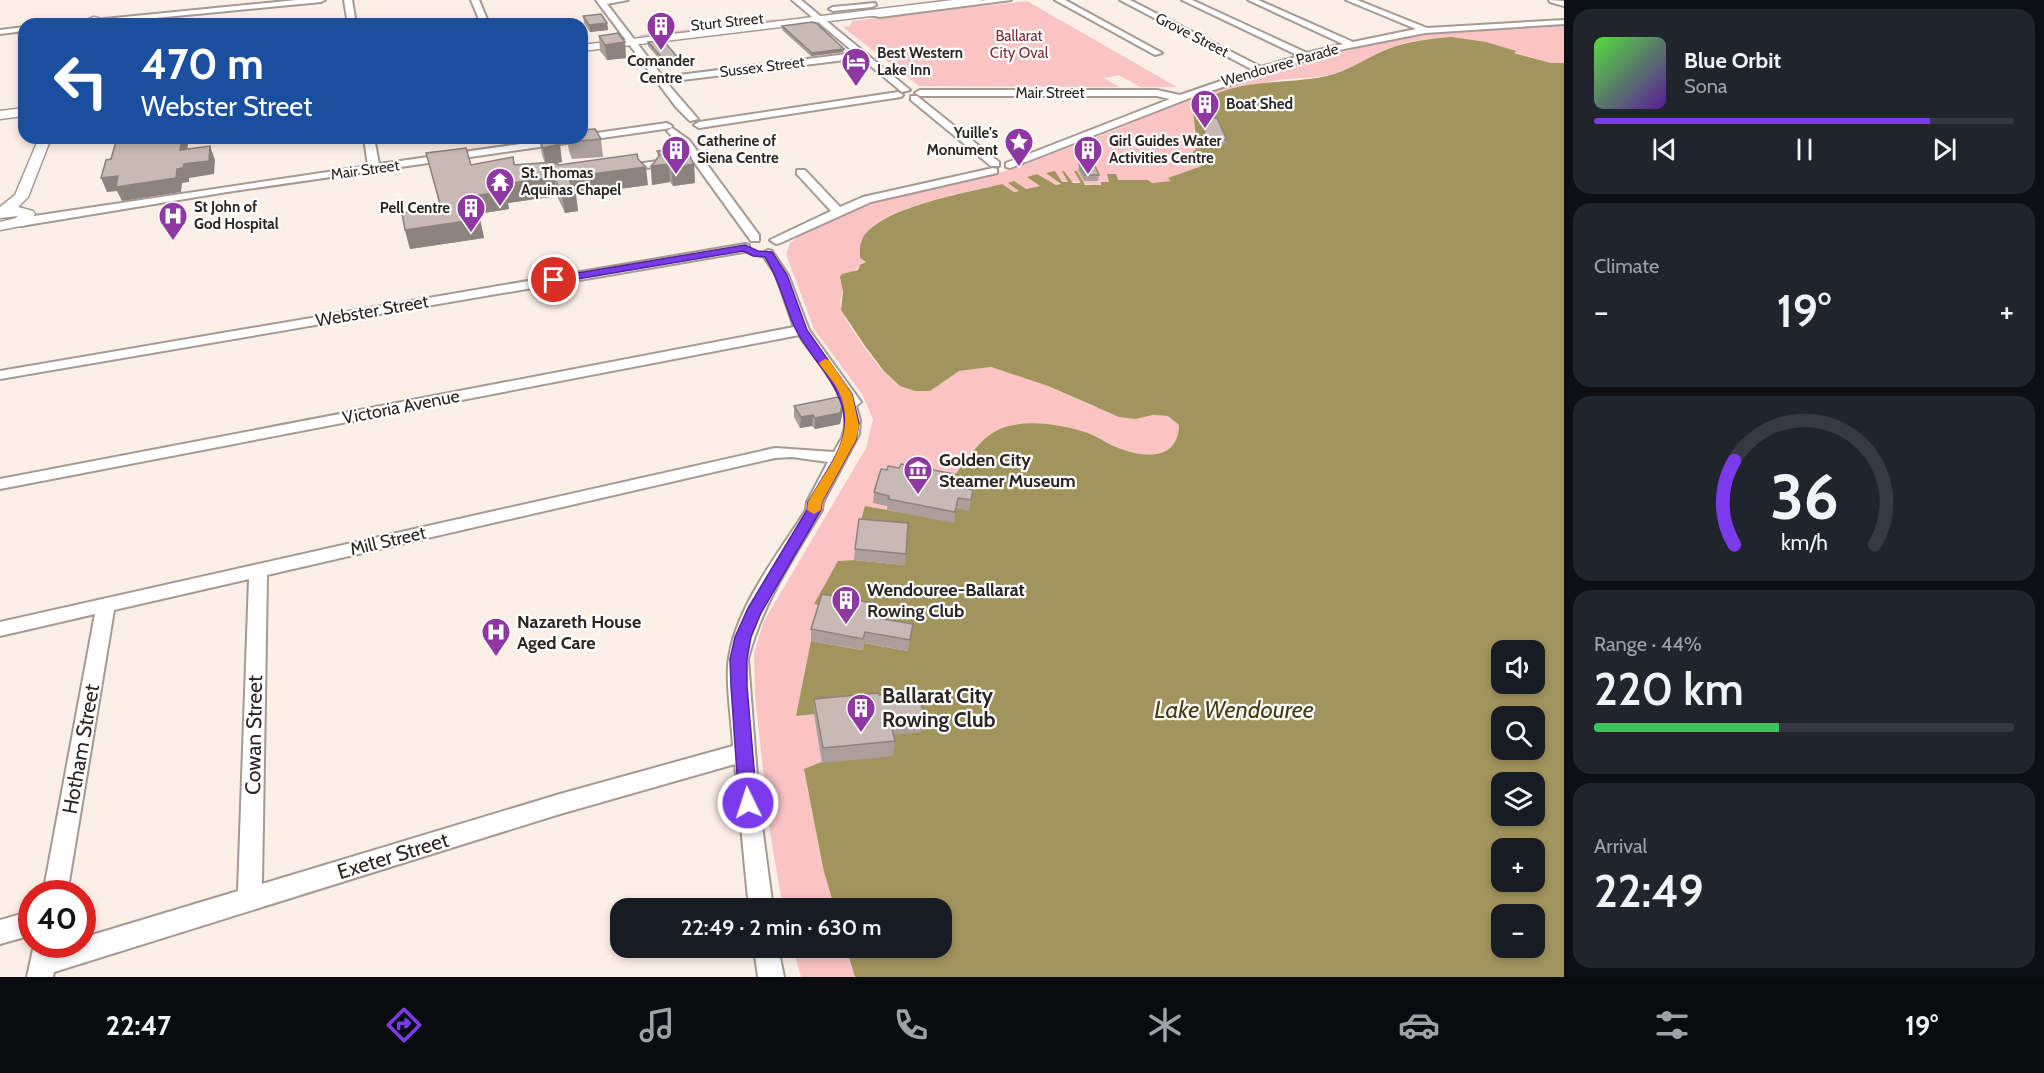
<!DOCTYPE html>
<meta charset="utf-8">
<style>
:root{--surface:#171b24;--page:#20242c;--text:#f1f3f6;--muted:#9ea1a6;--line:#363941;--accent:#7c3aed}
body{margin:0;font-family:Cabin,sans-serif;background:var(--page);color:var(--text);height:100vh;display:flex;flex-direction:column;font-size:22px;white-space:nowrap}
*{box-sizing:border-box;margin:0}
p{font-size:20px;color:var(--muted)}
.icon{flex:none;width:33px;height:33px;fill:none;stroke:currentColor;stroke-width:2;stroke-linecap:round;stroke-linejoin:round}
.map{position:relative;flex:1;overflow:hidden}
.side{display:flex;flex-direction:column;gap:9px;padding:9px;background:#0d0f14;width:480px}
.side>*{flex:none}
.hud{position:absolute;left:18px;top:18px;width:570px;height:126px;border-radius:18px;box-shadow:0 3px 9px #0003;background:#1a4fa0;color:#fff;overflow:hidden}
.controls{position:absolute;left:1491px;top:640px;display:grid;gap:12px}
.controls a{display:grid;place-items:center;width:54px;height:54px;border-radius:12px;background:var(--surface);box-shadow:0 3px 9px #0003;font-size:30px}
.speed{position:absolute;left:18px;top:880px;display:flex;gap:12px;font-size:30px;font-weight:700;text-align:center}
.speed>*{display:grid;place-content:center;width:78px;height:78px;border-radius:50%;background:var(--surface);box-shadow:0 3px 9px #0003;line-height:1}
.speed .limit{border:9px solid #d22;background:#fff;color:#111}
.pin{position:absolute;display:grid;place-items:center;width:51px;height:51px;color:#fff;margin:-26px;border:3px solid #fff;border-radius:50%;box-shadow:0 2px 6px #0007}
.me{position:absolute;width:66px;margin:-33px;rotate:356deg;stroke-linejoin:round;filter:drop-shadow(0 0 4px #0008)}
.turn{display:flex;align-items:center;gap:21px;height:126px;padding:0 24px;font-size:27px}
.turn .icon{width:78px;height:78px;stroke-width:2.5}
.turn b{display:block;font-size:42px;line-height:51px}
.big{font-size:45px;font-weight:600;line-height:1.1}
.side .tile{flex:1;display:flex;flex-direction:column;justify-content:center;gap:9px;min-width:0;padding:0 21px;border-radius:18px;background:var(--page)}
.side .dial{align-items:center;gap:0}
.dial svg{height:156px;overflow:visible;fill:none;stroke:var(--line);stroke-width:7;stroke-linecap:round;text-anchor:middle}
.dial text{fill:var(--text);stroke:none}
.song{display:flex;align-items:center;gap:18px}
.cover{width:72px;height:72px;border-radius:9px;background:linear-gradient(135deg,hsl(110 70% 55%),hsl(270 70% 35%))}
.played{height:6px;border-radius:3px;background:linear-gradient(90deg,var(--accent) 80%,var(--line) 80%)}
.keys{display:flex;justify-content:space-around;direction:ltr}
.heat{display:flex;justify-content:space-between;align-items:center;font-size:33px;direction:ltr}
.charge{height:9px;border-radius:4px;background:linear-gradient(90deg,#34c759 44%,var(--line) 0)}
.trip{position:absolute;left:610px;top:898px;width:342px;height:60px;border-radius:18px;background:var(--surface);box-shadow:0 3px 9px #0003;font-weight:600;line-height:60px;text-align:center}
.tabs{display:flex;height:96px;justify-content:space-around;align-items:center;background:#090b0e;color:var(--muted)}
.tabs .icon{width:42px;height:42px}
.tabs .selected{color:var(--accent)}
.tabs b{font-size:27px;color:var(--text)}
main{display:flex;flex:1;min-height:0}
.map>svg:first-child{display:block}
.green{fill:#fac4c5}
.water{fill:#a2945d;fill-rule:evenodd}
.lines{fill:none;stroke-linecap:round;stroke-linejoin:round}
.minor-casing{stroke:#a69991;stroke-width:4}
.major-casing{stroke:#a69991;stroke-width:3}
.minor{fill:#fff;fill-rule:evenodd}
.major{fill:#fff;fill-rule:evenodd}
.wall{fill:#ac9f9b}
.shaded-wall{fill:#8c827e}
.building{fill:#c8b9b4;stroke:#8c827e;stroke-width:1.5}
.route{fill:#7c3aed;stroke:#51269a;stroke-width:1.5}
.slow{fill:#f59e0b}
.labels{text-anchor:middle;stroke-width:4.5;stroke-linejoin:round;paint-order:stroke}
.far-street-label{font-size:15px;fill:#2b2623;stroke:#fff}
.far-park-label{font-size:15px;fill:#792e34;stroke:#fff}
.far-poi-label{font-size:15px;font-weight:bold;fill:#2b2623;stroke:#fff;text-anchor:start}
.street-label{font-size:18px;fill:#2b2623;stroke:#fff}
.poi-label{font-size:18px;font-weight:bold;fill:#2b2623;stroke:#fff;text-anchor:start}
.near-poi-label{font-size:21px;font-weight:bold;fill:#2b2623;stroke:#fff;text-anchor:start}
.near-street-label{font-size:21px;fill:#2b2623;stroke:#fff}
.near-water-label{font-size:24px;font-style:italic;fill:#483d10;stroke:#fff}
</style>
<main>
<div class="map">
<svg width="1564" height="977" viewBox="0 0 1564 977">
<rect width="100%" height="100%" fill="#fcefe6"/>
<!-- green -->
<path class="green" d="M1027,1L1177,87H1140L1119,75L1104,78L1119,87L919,86L843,27L850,26L852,21Z
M776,19L785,21L643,38L640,35Z
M1564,24V63H1551L1513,52V50C1471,38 1428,32 1387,49C1369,57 1352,69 1333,74C1318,78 1302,78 1287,79C1256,83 1227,89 1199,104L1194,132L1202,166L1172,181L1152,183L1148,180H1118L1107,174L1110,182C1090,190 1078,179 1065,182C1062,182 1059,184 1056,185L1037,174L1028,177L1040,186L1014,192L1001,184C969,192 882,207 865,235C861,241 862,251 860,258L866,262C852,269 838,291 841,308C843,318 874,362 883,370C894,380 916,385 929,391L959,371L991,367L1048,386L1092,406L1136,419L1153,415L1168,416L1179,425C1178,460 1146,458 1121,449C1109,445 1100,437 1088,433C1080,430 1070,428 1062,426C1041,422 1013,422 994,432C978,441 960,468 949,483L971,501L969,511L955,513L954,523L865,506L905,565L855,560L838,561L872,615L908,651L865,643L863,650L796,716L877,708L922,732L893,756L822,763L824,872L835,909H783L770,832L755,696L754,653L764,621L866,448L873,419L862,394L814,329L786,254L790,243L799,236L860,208L892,197L1010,170L1122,127L1206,90L1239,80L1384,41L1480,27Z
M793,948H846L855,977H801Z"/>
<!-- water -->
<path class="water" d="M1451,37L1486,42L1513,50L1516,51L1514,53L1551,63H1564V977H855L846,948H942V909H835L824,872L804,769L888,735L922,731L877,708L796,716L811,641L862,650L864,643L908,651L871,615L814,604L838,561L854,560L905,565L858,530L865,506L915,515L951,497L948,484C960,469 978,441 994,432C1020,417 1061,424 1088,433C1099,437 1109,445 1121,449C1146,458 1178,460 1179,425L1168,416L1153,415L1136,419L1119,417L1048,386L991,367L959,371L930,391H915L900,386L883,370L865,346L841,310L843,291L840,277L842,274L858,270L860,265L866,262L860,258C860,252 859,246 862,240C875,208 970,192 1002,184L1014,192L1019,191L1008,183L1014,181L1026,189L1040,186L1027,177L1037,174L1056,185L1061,184L1046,173L1055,171L1062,182H1068L1062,171H1064L1073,183H1081L1074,171H1077L1085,185H1101V182H1109L1107,174H1116L1118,180H1148L1152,183L1171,181L1168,178L1202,166L1185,160L1197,148L1193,110C1228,74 1292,87 1334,74C1353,68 1370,56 1388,49C1408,41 1430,39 1451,37ZM1502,651H1534V684H1502ZM1502,717H1534V750H1502ZM1502,783H1534V816H1502ZM1502,849H1534V882H1502ZM1502,915H1534V948H1502Z"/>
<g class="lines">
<!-- minor casing -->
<g class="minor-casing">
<path id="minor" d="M297,0H325L321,2L104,23L100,21L104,19Z
M344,0H352L356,24H348Z
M471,0H479L489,24H481Z
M596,0H628L607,4L663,77L855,53L792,0H801L910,90L902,92L861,58L666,82L698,119L690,121L676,107Z
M987,0H1011L880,17L859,13L863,11L880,13Z
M1055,0H1065L1162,53L1155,55Z
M1120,0H1130L1261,67L1299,56L1182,0H1192L1307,53L1343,44L1248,0H1258L1353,42L1416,29L1346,0H1357L1427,28L1564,20V24L1425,33L1334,51L1195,96L1010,168L1006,167V163L1170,99L1157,96H920L915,93L920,90H1157L1180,95L1253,70Z
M1549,0L1564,1V6L1550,2Z
M875,3L876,5L872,7L833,11L829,9L833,7Z
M24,27V31L0,34V30Z
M898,92L903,95L901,97L699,128L694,125L699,122Z
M911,96H917L999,162V166H991L911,100Z
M667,123L672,126L671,128L227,192L21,226L15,222L21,218L368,166L364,138H374L379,164L562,138H582V135Z
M672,128L689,140L759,235V241H751L694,162L620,171L619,169L624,166L690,156L667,131Z
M993,168L997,169V173L871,202L780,243L776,244L770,240L831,211L797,174V170H805L840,207L863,197Z
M745,244L749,245V251L0,379V371Z
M768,250L772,251L788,275L809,330L861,402L856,406L860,420L859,434L823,502L822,510C793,558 762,604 748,659L759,803L773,909H749L735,764L560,814L54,972L53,977H27L34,945H82V938L238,891L249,579L114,610L67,894H43L95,614L0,636V622L775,448L834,452C837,446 841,441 843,435C855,401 817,361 799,335L0,489V479L794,327L776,275L762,254ZM792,457L828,462L807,502L806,510C779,553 736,607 729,658C725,680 732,722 733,746L560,794L262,884L267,575L775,458Z
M32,911V935L0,944V920Z
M754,948H778L784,977H758Z"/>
</g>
<!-- major casing -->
<g class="major-casing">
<path id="major" d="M953,0H982L977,3L582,51V45Z
M94,17L109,21L104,24H77Z
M24,108V116L0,119V111Z
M39,138H51L28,197L18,207L33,211L35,214L26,225L0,230V222L16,218L18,216L0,218V207L15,195Z"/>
</g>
<!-- minor -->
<use href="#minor" class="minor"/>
<!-- major -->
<use href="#major" class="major"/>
</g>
<!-- wall -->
<path class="wall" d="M583,16L607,23L608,30L590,32L584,23Z
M782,26L844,49L843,52L811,56L782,30Z
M599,36L626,58L607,60L600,51Z
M648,42L679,59L680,64L665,66L648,46Z
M1203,117L1227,140L1225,145L1203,143L1204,128L1201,122Z
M539,138L562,162L556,164L559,165L638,159L648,185L576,195L578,211L565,213L557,196L508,203L509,209L479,214L484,238L410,249L405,230L440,207L426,153L471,165L513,157L515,164L545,163L542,155Z
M567,138L601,139L603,157L572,159L569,151Z
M657,151L694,164L695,183L673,186L670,182L652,185L651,166L658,158Z
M1079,164L1099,175L1098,181H1084L1078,170Z
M794,406L842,415L840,424L815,429L812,426L800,428L794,417Z
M887,470L954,486L971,501L969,511L956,508L954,523L887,510V506L873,503L874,492Z
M908,523L905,565L854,560L855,549Z
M872,608L879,609L878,618L913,624L908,651L864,643L863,650L811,641V629Z
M879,695L924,716L922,732L893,735L895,741L893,756L822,763L814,715V699Z"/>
<!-- shaded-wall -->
<path class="shaded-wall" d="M607,23L608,30L590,32L589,25Z
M625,42L626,58L607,60L605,45Z
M844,49L843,52L811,56L812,53Z
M679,59L680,64L665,66V61Z
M182,138H189L185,164L180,150Z
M560,144L562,162L546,165L543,148Z
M210,146L215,160L214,174L189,178V182L182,183L181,192L122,201L117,191L107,192L101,178L177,169Z
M513,157L517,175L554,177L557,196L508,203L509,209L477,214L473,196L504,184Z
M669,164L670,182L652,185L651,166Z
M694,164L695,183L673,186L671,168Z
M646,167L648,185L576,195L578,211L565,213L562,194L568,177Z
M480,219L484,238L410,249L405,230Z
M843,404L842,415L840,424L815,429V418Z
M813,415L812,426L800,428L801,417Z"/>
<!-- building -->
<path class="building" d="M601,14L607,23L589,25L583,16Z
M812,22L816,23L844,49L812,53L782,26Z
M618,33L625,42L605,45L599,36Z
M663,40L679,59L665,61L648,42Z
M1203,117L1217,118L1227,140L1204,137L1205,123Z
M595,129L601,139L569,142L568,138H582V130Z
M117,138H182L180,150L210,146L209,161L184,164L183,168L177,169L176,178L116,187L118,176L101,178L106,160L111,159Z
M539,138H556L560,144L543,148Z
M685,147L694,164L671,168L669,164L651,166L660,155L657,151Z
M466,148L471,165L513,157L514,165L553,162L559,165L637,154L638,159L646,167L568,177L575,192L562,194L554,177L504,184L506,191L473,196L480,219L405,230L402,213L441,207L426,153Z
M1079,164H1094L1099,175H1085Z
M838,397L843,404L840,413L815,418L813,415L801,417L794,406Z
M901,464L955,474L952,486L973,490L971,500L958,498L955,512L888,499L889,496L874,492L881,469L887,470L888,466L899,468Z
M859,519L908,523L906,554L855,549Z
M822,594L873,603L871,608L879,609L877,618L913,624L910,640L865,632L863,639L811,629Z
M918,691L924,716L890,720L895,741L823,748L814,699L878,693L879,695Z"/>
<!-- route -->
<path class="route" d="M745,245L758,251L772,252L787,275L807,330L852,394L859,423L856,440L822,502L821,510L761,613L751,637L747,659V686L757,803L755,808L748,811L742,808L739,803L731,686L730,659L735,637L748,608L807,510L808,502C837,452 864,429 826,374C816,360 803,344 795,328C784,304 780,280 765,257L753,256L743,251L554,283L549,280L554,277Z"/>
<!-- slow -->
<path class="slow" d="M825,359L829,360L852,394L859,426L856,440L822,502L821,510L814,514L807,510L808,502C828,467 857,436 840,394C836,383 825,373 819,363Z"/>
<!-- icons -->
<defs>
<g id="building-pin" transform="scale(1.5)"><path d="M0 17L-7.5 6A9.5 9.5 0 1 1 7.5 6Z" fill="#8f37a3" stroke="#fff"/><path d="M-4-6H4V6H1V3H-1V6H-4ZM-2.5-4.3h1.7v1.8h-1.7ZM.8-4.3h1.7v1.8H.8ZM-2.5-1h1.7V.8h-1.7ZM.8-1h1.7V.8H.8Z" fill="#fff"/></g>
<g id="hotel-pin" transform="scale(1.5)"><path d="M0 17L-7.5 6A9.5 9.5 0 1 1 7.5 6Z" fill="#8f37a3" stroke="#fff"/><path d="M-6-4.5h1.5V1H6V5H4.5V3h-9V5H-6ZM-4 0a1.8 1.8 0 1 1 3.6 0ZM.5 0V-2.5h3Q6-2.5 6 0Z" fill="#fff"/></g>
<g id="sight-pin" transform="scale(1.5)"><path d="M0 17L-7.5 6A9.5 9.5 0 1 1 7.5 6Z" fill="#8f37a3" stroke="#fff"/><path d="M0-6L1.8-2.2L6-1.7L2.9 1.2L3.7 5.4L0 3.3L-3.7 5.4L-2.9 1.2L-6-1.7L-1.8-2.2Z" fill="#fff"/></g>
<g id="temple-pin" transform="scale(1.5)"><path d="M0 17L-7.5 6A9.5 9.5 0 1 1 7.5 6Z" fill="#8f37a3" stroke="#fff"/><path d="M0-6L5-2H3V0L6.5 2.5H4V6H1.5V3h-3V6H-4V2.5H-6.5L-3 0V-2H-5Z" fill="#fff"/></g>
<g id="hospital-pin" transform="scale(1.5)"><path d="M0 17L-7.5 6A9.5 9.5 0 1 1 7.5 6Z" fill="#8f37a3" stroke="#fff"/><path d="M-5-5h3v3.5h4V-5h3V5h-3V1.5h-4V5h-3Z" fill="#fff"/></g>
<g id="museum-pin" transform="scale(1.5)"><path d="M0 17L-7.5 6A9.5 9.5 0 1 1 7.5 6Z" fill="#8f37a3" stroke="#fff"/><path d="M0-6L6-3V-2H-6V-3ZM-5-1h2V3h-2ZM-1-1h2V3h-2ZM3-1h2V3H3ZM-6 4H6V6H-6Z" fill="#fff"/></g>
</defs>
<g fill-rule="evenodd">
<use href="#building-pin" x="661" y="26"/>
<use href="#hotel-pin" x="856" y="62"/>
<use href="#building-pin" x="1205" y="104"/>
<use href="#sight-pin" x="1019" y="142"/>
<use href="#building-pin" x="676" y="150"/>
<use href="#building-pin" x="1088" y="150"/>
<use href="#temple-pin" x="500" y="182"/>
<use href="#building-pin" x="471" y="208"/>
<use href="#hospital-pin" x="173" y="216"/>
<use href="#museum-pin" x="918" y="470"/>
<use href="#building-pin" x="846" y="600"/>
<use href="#hospital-pin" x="496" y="632"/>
<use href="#building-pin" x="861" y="708"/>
</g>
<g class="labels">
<!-- far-street labels -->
<g class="far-street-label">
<text transform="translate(727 22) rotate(-6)" y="5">Sturt Street</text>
<text transform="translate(1192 35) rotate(27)" y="5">Grove Street</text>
<text transform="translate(1280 65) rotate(-16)" y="5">Wendouree Parade</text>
<text transform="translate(762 67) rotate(-7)" y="5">Sussex Street</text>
<text x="1050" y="98">Mair Street</text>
<text transform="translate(365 170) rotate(-8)" y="5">Mair Street</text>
</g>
<!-- far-park labels -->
<g class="far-park-label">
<text x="1019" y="41">Ballarat<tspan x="1019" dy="17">City Oval</tspan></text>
</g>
<!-- far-poi labels -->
<g class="far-poi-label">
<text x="877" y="58">Best Western<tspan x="877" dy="17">Lake Inn</tspan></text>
<text x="661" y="66" text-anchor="middle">Comander<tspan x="661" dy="17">Centre</tspan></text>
<text x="1226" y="109">Boat Shed</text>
<text x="998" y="138" text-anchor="end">Yuille's<tspan x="998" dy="17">Monument</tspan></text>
<text x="697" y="146">Catherine of<tspan x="697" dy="17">Siena Centre</tspan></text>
<text x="1109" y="146">Girl Guides Water<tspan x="1109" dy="17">Activities Centre</tspan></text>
<text x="521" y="178">St. Thomas<tspan x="521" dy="17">Aquinas Chapel</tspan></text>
<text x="194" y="212">St John of<tspan x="194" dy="17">God Hospital</tspan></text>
<text x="450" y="213" text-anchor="end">Pell Centre</text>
</g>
<!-- street labels -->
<g class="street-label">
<text transform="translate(372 311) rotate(-10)" y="6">Webster Street</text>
<text transform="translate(401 407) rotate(-11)" y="6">Victoria Avenue</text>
<text transform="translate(388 541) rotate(-13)" y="6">Mill Street</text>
</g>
<!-- poi labels -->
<g class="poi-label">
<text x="939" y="466">Golden City<tspan x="939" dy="21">Steamer Museum</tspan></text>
<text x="867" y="596">Wendouree-Ballarat<tspan x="867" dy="21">Rowing Club</tspan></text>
<text x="517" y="628">Nazareth House<tspan x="517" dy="21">Aged Care</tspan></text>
</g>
<!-- near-poi labels -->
<g class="near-poi-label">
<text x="882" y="703">Ballarat City<tspan x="882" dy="24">Rowing Club</tspan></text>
</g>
<!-- near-street labels -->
<g class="near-street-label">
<text transform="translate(254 735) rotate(-89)" y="7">Cowan Street</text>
<text transform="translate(81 749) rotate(-80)" y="7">Hotham Street</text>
<text transform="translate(393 856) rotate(-17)" y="7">Exeter Street</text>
</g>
<!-- near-water labels -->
<g class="near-water-label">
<text x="1234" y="718">Lake Wendouree</text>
</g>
</g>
</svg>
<div class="controls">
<a><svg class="icon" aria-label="sound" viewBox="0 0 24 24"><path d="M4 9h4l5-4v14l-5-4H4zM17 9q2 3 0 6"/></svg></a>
<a><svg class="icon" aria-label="search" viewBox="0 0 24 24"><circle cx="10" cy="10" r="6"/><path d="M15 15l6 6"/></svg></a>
<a><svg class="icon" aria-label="layers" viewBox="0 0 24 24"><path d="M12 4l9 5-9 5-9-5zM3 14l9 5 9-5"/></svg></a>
<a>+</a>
<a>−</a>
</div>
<div class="speed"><div class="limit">40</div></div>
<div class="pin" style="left:554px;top:280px;background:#d93025"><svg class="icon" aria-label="arrive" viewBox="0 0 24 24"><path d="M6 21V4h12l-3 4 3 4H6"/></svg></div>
<svg class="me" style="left:748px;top:803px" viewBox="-20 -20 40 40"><circle r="17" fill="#7c3aed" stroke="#fff" stroke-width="3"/><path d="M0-11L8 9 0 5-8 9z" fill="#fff"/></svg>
<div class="trip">22:49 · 2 min · 630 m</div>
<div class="hud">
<div class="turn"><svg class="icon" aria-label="left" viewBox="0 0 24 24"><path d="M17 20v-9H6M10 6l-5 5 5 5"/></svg><div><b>470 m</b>Webster Street</div></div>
</div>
</div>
<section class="side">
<div class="tile">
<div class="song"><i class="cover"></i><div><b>Blue Orbit</b><p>Sona</p></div></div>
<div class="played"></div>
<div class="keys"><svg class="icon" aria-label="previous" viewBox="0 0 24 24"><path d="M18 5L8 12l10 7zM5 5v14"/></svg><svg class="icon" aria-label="pause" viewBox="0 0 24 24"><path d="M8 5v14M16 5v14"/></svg><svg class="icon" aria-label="next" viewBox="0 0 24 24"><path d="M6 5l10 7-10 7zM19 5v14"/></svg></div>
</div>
<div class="tile"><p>Climate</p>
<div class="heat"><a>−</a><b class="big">19°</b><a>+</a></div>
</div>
<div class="tile dial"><svg viewBox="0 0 100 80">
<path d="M14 69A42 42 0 1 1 86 69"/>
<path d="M14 69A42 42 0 0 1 14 26" stroke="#7c3aed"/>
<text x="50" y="56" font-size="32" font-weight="700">36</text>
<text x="50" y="72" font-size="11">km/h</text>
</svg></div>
<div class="tile"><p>Range · 44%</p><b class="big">220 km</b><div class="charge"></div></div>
<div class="tile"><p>Arrival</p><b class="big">22:49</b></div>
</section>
</main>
<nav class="tabs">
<b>22:47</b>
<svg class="icon selected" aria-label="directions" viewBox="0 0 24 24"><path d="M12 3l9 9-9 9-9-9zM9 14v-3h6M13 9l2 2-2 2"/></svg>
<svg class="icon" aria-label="music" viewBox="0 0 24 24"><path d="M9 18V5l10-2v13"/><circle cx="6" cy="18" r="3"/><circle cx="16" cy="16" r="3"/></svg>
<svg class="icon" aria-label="phone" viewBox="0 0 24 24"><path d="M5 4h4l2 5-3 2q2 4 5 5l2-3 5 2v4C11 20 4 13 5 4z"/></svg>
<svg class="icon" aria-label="climate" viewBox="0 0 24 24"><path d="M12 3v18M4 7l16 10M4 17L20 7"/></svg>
<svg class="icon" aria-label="car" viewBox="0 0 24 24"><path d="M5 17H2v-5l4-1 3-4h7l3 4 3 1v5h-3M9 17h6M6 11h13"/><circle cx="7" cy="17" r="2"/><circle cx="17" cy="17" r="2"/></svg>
<svg class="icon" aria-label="filters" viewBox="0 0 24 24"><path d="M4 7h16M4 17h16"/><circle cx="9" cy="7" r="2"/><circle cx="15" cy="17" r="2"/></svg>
<b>19°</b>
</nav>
